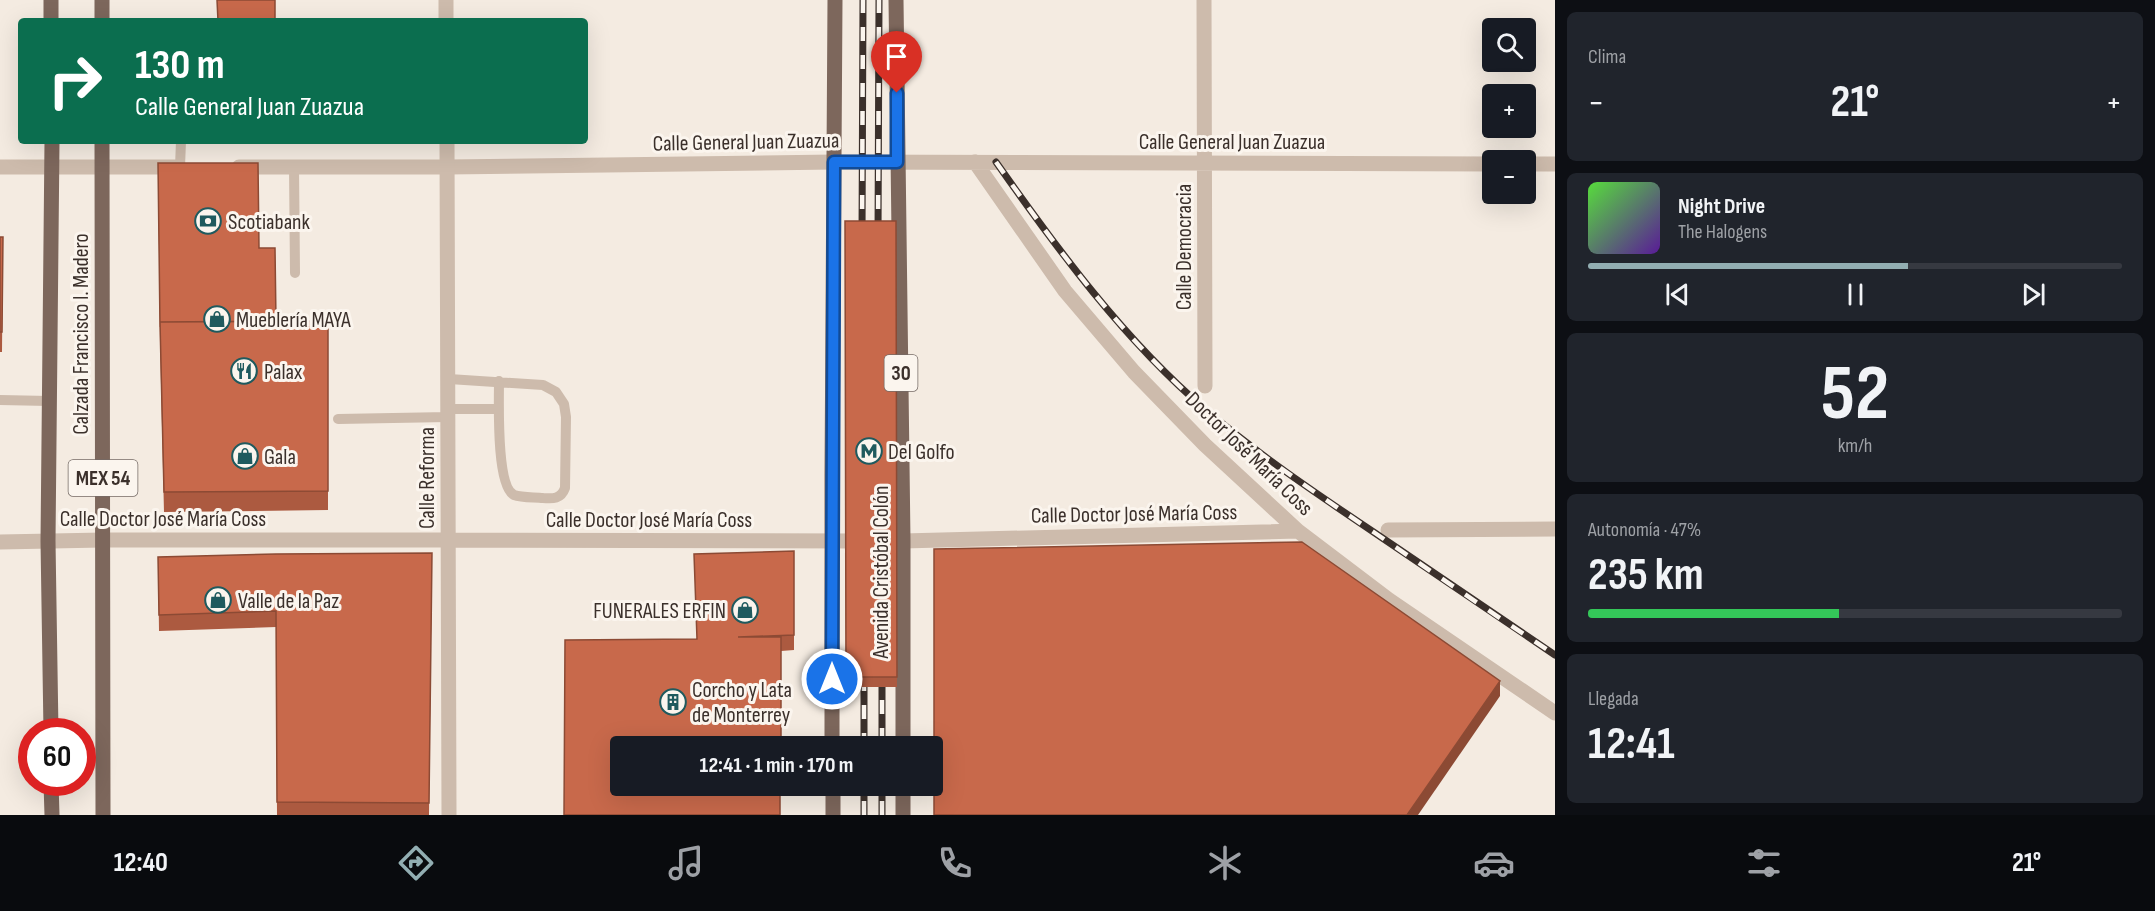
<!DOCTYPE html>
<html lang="es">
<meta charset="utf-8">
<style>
:root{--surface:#171b24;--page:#20242c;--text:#f1f3f6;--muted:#9ea1a6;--line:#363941;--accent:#92aeb2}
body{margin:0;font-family:"Sofia Sans Condensed",sans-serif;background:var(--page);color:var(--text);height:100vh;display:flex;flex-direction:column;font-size:22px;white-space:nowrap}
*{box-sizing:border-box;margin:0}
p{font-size:20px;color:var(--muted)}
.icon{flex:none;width:33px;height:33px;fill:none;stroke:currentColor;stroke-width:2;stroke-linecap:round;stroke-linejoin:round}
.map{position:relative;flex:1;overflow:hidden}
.panel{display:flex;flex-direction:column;gap:12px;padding:12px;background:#0d0f14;width:600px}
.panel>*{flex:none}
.hud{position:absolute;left:18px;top:18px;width:570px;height:126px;border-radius:6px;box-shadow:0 6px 24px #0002;background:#0b6e4f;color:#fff;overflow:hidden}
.fabs{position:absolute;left:1482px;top:18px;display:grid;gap:12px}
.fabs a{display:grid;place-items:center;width:54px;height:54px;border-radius:6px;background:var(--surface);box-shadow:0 6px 24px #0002;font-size:30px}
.speed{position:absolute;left:18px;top:718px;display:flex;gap:12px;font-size:30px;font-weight:700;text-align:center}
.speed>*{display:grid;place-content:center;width:78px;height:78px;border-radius:50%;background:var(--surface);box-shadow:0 6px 24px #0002;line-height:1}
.speed .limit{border:9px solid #d22;background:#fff;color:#111}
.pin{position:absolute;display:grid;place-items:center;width:51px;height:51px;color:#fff;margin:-62px -26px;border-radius:50% 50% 50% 0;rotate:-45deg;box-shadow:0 0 6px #0007}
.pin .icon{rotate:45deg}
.me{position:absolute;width:66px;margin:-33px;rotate:0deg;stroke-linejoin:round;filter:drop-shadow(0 0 4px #0008)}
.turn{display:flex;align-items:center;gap:21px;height:126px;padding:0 18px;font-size:27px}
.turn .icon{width:78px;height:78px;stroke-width:2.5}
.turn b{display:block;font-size:42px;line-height:51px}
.big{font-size:45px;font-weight:700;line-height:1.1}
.panel .card{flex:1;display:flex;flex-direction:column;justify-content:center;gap:9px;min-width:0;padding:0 21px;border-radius:9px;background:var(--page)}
.panel .dial{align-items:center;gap:0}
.dial b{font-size:78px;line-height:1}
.song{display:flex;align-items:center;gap:18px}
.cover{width:72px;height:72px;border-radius:9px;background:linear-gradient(135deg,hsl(110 70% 55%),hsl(270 70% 35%))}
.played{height:6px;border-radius:3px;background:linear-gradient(90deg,var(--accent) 60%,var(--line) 60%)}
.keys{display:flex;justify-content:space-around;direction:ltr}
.heat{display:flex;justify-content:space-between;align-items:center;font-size:33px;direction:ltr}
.charge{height:9px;border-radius:4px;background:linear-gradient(90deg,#34c759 47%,var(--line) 0)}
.trip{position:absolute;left:610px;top:736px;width:333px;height:60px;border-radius:6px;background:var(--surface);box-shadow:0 6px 24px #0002;font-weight:700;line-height:60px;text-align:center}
.menu{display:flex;height:96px;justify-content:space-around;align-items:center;background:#090b0e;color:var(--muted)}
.menu .icon{width:42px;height:42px}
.menu .current{color:var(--accent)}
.menu b{font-size:27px;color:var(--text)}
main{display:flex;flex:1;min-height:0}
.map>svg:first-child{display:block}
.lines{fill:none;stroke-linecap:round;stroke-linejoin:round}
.service{stroke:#cdbbac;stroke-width:10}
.minor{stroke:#cdbbac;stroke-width:15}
.tertiary{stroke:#cdbbac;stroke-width:15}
.primary{stroke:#7d675c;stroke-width:15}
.rail-casing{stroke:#3b302b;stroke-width:7}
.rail{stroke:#fbf5ee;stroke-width:4.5;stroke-dasharray:14;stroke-linecap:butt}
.wall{fill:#ac5a40}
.shaded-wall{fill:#8c4a34}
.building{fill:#c8694b;stroke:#8c4a34;stroke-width:1.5}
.route-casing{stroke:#114b97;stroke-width:15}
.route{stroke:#1a73e8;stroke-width:10}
.labels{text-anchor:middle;stroke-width:6;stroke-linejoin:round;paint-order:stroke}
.shield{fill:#fbf5ee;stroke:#756b66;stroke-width:1.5}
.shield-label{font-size:21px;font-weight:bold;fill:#3b302b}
.street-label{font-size:22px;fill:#3b302b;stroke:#fbf5ee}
.poi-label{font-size:22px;fill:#3b302b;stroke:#fbf5ee;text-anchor:start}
</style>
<main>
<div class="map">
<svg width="1555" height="815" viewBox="0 0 1555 815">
<rect width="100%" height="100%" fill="#f4ebe1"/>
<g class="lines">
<!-- service -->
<path class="service" d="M180,167L181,141
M294,167L295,273
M449,379L543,385L556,392L564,404L566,417L565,488C561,499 553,499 543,498C535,497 522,498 514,495C496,486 499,401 499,381
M0,400L49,401
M448,409H499
M338,419L448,417"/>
<!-- minor -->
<path class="minor" d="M1204,0L1205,386
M975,162L1065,291L1134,372L1205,445L1298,531L1389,600L1555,713
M1526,164H1555
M0,167H179
M239,167H447L834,162L1492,164
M1388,530L1555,529
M903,541L1298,531
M0,542L103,540H448"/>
<!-- tertiary -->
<path class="tertiary" d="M446,0V21
M447,141L449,815
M448,540L864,541"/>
<!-- primary -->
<path class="primary" d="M51,0V21
M896,0L903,541V747
M102,21V0
M102,141L103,815
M51,732L48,541L52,141
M832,747V474L835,0
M51,783L52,815
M833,786V815
M903,815V786"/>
<!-- rail casing -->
<g class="rail-casing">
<path id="rail" d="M996,162C1058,250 1124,340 1206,410C1259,455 1317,494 1375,533C1435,574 1495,615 1555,655
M862,237L863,0
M878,237L879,0
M882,672V747
M864,747V672
M864,815V786
M882,815V786"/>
</g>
<!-- rail -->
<use href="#rail" class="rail"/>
</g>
<!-- wall -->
<path class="wall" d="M158,163L259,248L276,321H328V510L164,512L160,342Z
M845,221H896L897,687H846Z
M0,237H3L2,352H0Z
M794,551V650L781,651L696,639Z
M432,553L429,815H277L276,627L159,631L158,557Z"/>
<!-- shaded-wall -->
<path class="shaded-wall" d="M1500,681V696L1418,815H1407Z"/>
<!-- building -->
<path class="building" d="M217,0H275V21H218Z
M158,163H258L259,248H275L276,321L160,322V327Z
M845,221H896L897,677H846Z
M0,237H3L2,332H0Z
M328,321V491L164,492L160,322Z
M1302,542L1500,681L1407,815H934V549Z
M794,551V635L738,637H781V747H621V786H780V815H564L565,640L697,639L694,554Z
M432,553L429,803L277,802L276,611L159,615L158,557L276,554Z"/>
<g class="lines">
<!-- route casing -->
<g class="route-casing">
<path id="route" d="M832,679L834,162H897V93"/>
</g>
<!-- route -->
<use href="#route" class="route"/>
</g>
<!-- icons -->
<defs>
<g id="bank-ring" transform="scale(1.35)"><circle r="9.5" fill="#fbf5ee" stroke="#1f5a5e" stroke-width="1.5"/><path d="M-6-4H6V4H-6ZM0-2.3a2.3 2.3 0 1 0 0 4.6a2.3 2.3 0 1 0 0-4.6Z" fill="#1f5a5e"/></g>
<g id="shop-ring" transform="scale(1.35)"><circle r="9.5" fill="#fbf5ee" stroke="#1f5a5e" stroke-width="1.5"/><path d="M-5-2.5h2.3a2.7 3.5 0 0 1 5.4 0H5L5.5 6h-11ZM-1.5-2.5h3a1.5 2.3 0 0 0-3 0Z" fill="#1f5a5e"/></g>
<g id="restaurant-ring" transform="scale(1.35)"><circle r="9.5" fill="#fbf5ee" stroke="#1f5a5e" stroke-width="1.5"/><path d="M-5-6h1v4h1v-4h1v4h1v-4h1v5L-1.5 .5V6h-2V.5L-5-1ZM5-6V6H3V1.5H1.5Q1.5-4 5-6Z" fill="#1f5a5e"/></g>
<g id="metro-ring" transform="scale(1.35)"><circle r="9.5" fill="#fbf5ee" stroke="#1f5a5e" stroke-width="1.5"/><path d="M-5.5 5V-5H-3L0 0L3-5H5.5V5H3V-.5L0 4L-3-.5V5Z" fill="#1f5a5e"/></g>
<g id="building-ring" transform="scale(1.35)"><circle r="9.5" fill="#fbf5ee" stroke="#1f5a5e" stroke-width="1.5"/><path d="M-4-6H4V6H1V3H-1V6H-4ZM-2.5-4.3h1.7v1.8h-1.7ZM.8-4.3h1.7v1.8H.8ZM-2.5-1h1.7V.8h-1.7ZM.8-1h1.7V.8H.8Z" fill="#1f5a5e"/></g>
</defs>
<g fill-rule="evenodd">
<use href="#bank-ring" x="208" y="221"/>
<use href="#shop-ring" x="217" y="319"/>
<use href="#restaurant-ring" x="244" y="371"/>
<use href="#metro-ring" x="869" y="451"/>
<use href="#shop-ring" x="245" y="456"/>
<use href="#shop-ring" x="218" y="600"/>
<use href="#shop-ring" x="745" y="610"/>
<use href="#building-ring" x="673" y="702"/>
</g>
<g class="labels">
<!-- shield labels -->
<g class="shield">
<rect x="884.5" y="355" width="33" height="36" rx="4.5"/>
<rect x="68.5" y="460" width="69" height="36" rx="4.5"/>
</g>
<g class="shield-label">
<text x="901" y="380">30</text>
<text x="103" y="485">MEX 54</text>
</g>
<!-- street labels -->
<g class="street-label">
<text transform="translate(746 141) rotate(-1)" y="8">Calle General Juan Zuazua</text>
<text x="1232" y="149">Calle General Juan Zuazua</text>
<text transform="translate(1183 247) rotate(-90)" y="8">Calle Democracia</text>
<text transform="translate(80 334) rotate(-90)" y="8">Calzada Francisco I. Madero</text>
<text transform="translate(1250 453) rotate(44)" y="8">Doctor José María Coss</text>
<text transform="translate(426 478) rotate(-90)" y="8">Calle Reforma</text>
<text transform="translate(1134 513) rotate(-1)" y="8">Calle Doctor José María Coss</text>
<text x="163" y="526">Calle Doctor José María Coss</text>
<text x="649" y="527">Calle Doctor José María Coss</text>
<text transform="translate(880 572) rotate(-90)" y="8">Avenida Cristóbal Colón</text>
</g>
<!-- poi labels -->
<g class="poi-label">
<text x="228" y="229">Scotiabank</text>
<text x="236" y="327">Mueblería MAYA</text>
<text x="264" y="379">Palax</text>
<text x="888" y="459">Del Golfo</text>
<text x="264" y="464">Gala</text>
<text x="238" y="608">Valle de la Paz</text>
<text x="726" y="618" text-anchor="end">FUNERALES ERFIN</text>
<text x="692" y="697">Corcho y Lata<tspan x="692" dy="25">de Monterrey</tspan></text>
</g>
</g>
</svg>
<div class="fabs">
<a><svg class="icon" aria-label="search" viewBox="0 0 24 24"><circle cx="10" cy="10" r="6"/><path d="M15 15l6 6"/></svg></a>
<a>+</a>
<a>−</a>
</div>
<div class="speed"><div class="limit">60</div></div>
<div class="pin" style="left:897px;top:93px;background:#d93025"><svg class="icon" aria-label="arrive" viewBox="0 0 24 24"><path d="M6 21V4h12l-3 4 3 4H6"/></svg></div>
<svg class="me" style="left:832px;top:679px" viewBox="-20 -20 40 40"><circle r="17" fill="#1a73e8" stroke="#fff" stroke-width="3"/><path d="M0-11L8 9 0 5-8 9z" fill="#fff"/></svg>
<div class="trip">12:41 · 1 min · 170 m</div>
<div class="hud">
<div class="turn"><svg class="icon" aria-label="right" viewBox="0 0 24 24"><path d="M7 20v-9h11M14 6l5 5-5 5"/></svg><div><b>130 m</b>Calle General Juan Zuazua</div></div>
</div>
</div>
<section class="panel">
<div class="card"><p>Clima</p>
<div class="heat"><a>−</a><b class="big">21°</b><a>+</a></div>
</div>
<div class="card">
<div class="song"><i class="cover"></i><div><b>Night Drive</b><p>The Halogens</p></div></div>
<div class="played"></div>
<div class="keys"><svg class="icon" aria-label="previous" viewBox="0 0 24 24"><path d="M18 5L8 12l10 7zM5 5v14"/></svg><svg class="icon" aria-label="pause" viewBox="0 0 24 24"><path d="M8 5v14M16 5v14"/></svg><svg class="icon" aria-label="next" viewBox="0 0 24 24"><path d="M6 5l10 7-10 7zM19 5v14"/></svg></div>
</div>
<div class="card dial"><b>52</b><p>km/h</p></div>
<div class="card"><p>Autonomía · 47%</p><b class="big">235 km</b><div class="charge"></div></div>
<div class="card"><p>Llegada</p><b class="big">12:41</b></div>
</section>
</main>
<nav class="menu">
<b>12:40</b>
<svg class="icon current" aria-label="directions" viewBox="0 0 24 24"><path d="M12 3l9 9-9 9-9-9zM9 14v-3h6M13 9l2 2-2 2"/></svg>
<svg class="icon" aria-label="music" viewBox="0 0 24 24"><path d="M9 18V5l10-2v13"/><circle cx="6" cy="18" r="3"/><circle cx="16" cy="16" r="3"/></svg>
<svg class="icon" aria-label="phone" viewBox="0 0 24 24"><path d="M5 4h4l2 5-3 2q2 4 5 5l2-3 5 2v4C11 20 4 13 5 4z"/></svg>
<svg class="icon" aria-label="climate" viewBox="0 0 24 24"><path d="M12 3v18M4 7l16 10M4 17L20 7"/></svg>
<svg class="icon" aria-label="car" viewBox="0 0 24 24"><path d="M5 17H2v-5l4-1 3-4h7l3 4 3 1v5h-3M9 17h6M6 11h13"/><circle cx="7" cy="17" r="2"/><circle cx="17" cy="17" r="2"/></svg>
<svg class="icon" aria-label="filters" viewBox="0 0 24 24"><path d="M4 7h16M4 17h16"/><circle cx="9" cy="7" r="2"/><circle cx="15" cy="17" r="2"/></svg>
<b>21°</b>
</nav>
